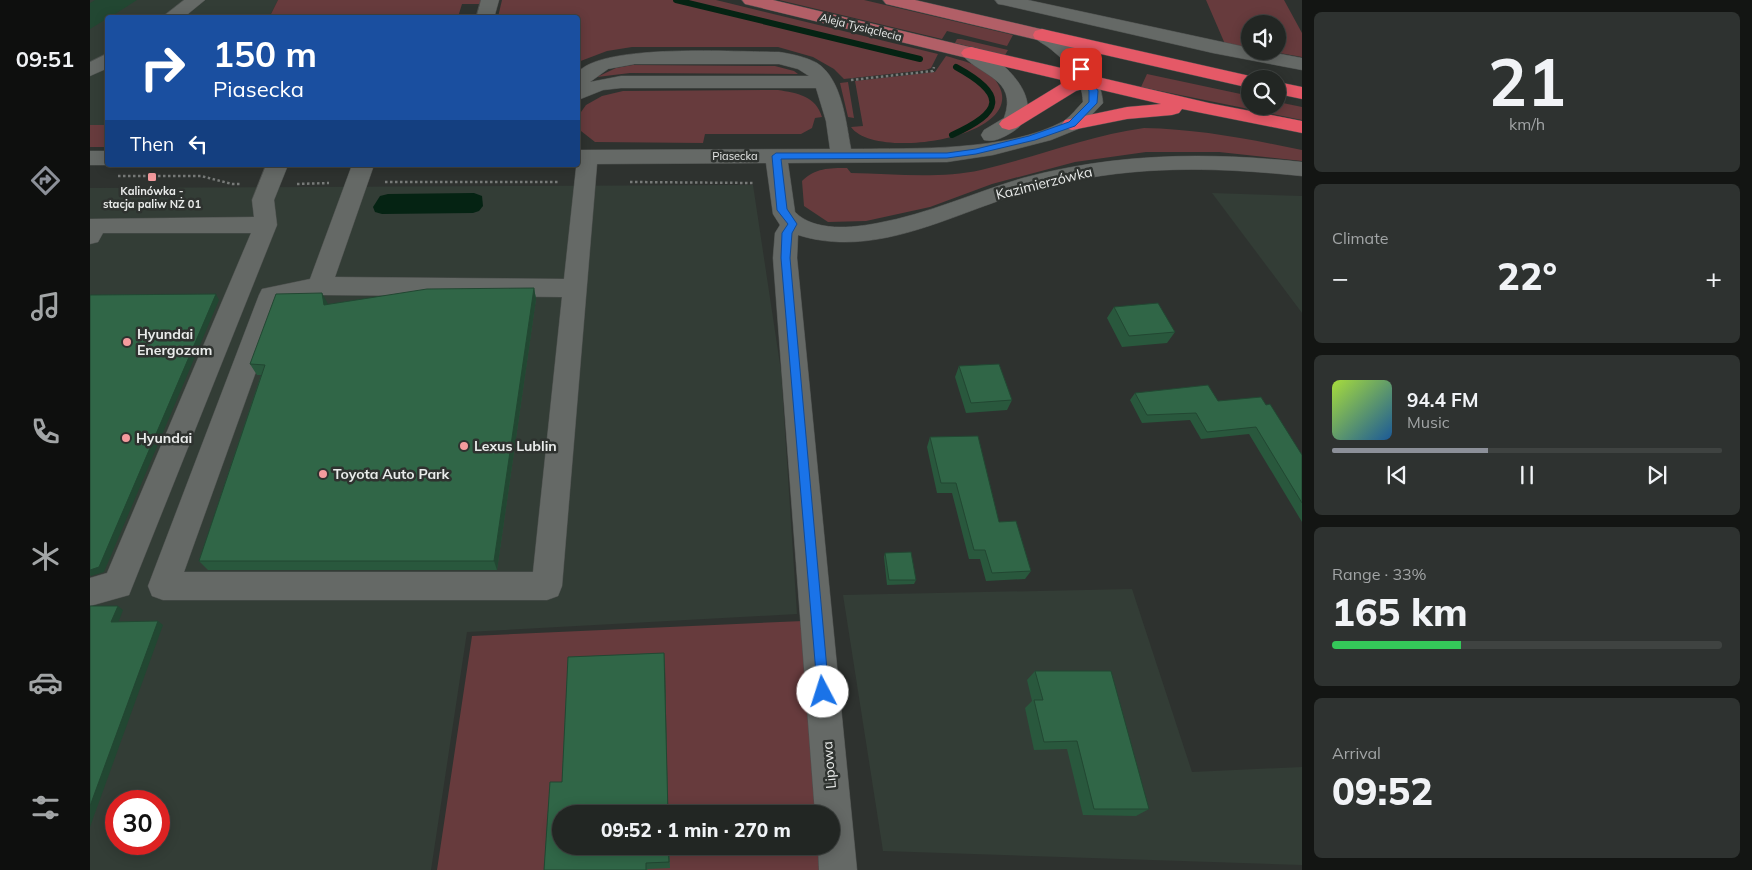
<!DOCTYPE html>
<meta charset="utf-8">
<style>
:root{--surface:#222623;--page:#2e3230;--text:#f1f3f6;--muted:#a2a5a6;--line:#3f4341;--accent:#8c9099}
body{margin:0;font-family:Mulish,sans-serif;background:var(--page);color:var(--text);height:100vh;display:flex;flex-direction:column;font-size:19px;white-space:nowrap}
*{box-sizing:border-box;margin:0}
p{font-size:16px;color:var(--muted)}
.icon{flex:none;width:28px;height:28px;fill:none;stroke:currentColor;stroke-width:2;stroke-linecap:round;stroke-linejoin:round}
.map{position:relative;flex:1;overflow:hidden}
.side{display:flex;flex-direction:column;gap:12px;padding:12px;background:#131513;width:450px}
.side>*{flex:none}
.top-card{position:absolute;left:15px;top:15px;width:475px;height:152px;border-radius:5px;box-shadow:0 2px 12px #0003,0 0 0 1px var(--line);background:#1a4fa0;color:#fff;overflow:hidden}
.tools{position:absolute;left:1151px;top:15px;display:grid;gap:10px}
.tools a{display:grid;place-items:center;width:45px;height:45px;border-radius:50%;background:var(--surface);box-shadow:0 2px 12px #0003,0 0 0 1px var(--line);font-size:25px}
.speed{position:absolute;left:15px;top:790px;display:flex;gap:10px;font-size:25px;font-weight:700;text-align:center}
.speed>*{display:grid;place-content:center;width:65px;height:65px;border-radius:50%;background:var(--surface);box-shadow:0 2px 12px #0003,0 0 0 1px var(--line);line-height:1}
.speed .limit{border:8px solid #d22;background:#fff;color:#111}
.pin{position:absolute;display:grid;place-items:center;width:42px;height:42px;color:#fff;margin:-21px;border-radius:10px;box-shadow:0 2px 8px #0006}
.me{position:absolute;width:55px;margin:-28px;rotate:355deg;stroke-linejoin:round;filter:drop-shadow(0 0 4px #0008)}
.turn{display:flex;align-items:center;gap:18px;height:105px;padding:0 25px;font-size:22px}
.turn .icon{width:65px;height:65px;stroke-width:2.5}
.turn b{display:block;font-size:35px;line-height:42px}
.then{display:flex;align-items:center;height:48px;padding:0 25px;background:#0003;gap:10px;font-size:19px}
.big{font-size:38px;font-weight:800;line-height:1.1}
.side .tile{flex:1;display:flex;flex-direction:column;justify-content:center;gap:8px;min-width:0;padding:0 18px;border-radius:8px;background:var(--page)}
.side .dial{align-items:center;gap:0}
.dial b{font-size:65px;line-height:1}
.song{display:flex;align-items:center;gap:15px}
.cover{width:60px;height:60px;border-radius:8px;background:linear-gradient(135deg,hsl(80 70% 55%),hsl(210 70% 35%))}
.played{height:5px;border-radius:2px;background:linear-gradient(90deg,var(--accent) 40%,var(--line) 40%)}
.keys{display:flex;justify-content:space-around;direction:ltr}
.heat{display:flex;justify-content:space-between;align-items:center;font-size:28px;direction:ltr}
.charge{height:8px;border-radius:4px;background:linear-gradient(90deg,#34c759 33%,var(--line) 0)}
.trip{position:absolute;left:462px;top:805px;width:288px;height:50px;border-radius:25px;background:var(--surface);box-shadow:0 2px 12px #0003,0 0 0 1px var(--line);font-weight:800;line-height:50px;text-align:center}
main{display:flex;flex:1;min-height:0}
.dock{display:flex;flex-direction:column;width:90px;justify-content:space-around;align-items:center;background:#0e0f0e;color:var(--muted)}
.dock .icon{width:35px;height:35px}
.dock .on{color:var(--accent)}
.dock b{font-size:22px;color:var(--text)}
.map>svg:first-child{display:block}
.built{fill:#333d36;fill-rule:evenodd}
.green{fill:#673b3d}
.water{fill:#052313}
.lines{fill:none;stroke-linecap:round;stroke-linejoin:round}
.stream{stroke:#052313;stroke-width:6}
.minor-casing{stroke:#4d504e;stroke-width:1}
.major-casing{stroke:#4d504e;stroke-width:1}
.highway-casing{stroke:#4d504e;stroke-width:1}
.path{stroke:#777a78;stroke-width:2.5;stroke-dasharray:2.5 2.5;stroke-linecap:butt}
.minor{fill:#656966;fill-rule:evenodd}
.major{fill:#b25f67;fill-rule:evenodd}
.highway{fill:#e55967;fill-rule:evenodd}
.wall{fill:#29583d}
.shaded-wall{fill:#224732}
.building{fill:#306647;stroke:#224732}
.route{fill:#1a73e8;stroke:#114b97}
.poi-dot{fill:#f59b9e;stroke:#2e322f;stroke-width:2}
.labels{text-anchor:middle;stroke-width:5;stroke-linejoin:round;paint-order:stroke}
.far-street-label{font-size:11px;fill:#e9ebea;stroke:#2e322f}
.far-poi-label{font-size:11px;font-weight:bold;fill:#e9ebea;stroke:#2e322f}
.street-label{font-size:14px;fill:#e9ebea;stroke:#2e322f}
.poi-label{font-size:14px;font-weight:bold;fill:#e9ebea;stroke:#2e322f;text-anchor:start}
</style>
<main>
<nav class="dock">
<b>09:51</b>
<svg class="icon on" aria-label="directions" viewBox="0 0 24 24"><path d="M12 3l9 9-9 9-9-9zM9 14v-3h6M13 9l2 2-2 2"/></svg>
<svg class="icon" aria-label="music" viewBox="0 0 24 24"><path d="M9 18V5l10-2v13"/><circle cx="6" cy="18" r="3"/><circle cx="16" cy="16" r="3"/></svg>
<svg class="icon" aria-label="phone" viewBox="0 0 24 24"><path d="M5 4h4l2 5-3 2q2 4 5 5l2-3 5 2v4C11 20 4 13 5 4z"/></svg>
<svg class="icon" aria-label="climate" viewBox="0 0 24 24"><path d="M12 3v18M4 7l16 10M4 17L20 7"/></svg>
<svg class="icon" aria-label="car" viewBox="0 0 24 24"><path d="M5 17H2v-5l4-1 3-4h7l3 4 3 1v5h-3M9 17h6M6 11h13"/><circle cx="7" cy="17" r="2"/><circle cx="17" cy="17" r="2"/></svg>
<svg class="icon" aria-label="filters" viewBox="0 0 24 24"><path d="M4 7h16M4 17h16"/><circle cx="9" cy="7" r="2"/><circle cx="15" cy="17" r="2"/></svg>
</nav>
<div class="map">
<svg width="1212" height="870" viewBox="0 0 1212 870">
<rect width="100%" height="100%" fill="#2e322f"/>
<!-- built -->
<path class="built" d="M0,0H188L179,17L18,18L17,125H0Z
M663,185L691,371L707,614L377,632L341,870H0V188ZM26,801H69V844H26Z
M1122,193L1212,196V313Z
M1042,589L1102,772L1212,767V865L793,851L753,595Z"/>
<!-- green -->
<path class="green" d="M188,0H392L391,4H372L368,17L179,18Z
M412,0H626L848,54L841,68L836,70L754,79L744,69L723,57L688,47H542L517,51L488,62V18L408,17Z
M689,0H774L923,35L917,46L857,31L852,39Z
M1116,0H1194L1212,33V57L1179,51H1188V24H1160V48L1135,44Z
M867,39H871L918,50L915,55L865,43Z
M856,56C877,62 901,67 910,88C932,138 785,161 761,127L773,126L765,81L845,72Z
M543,65L685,66L704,71L708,74L540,73L507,77L526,68Z
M1057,74L1160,96V106H1188V102L1212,107V120L1051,87Z
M758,82L764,118L758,117L750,83Z
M688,90C707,93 726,96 732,117L725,118L722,128L711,134H615L613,143L505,142L491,131L489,123L491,112L496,105L512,96L533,91Z
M0,125H17V147H0Z
M1054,128C1108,129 1159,139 1212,150V161L1129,152H1056L985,162L902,184L840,207L776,221L738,222L714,206L712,181C725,168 739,168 757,168L761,173C804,174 850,179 891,170C947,157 997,136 1054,128Z
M713,621L729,814H471V846H732L734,870H347L382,636Z"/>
<!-- water -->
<path class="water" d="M384,193L392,196L393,206L389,211L383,213L292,214L285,212L283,207L290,196L298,194Z"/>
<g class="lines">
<!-- stream -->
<path class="stream" d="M586,0L830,59
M862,135C913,112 917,95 866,67"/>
<!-- minor casing -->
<g class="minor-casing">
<path id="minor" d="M94,0H115L93,18H71Z
M391,0H409L404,18H386Z
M905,0H938L1160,48V51H1175L1212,58V70L1123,53L914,5L908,4Z
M952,29C983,37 1011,72 1013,103L988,129L961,140L903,155L857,162L698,163L705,212C724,232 763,228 788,223C838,214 885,192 933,178C1026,153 1117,152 1212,162V176C1135,168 1059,165 982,181C962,185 941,190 920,197C853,219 781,258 708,235L707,258L767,870H729L728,846H741V814H725L683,258L685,233L690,225L683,214L676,163L507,164L472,586L468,596L457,600H73L62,596L58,586L169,295L172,289L220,279L262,165H284L245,277L474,279L488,150L740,149L736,121L726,88H531L513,90L488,100V72C514,43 647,52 689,52C702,54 716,57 727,63C752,79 756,122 761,149C825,148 916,152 974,121C981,116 987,108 993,102C992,77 977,62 958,47C952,43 947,41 943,35L945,31ZM545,64H689L708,69L719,76H531L500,82L518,69ZM230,295L472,297L443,572H94L191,302Z
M881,47C913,55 966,109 919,134C910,139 904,142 894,140L891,135L894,130L914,118C929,77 887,76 871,53L874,49Z
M18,53V68L0,76V62Z
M0,151H18V165H0Z
M176,165H198L184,200L187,225L39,595L0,606V578L17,573L161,233H13L8,242L0,244V219L164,217L162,200Z"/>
</g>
<!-- major casing -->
<g class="major-casing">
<path id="major" d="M652,0H683L888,49L891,53L888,57L881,59L655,4Z
M793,0H825L959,31L961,35L959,39L952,41L796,4Z"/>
</g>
<!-- highway casing -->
<g class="highway-casing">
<path id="highway" d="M952,29L1160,76L1168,79H1160V88L945,39L943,35L945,31Z
M881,47L997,74L1003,73L1012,78L1119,103L1212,121V133L1092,109L1089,113L1082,115L1037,119L982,130L975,128L972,124L975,120L1037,107L1071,104L999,87L986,91L926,128L919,130L912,128L909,124L912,120L976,81L874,57L871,53L874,49Z
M1188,82L1212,87V99L1188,94Z"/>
</g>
<!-- path -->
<path class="path" d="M761,80L843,71L844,67
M28,176H111L142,184H151
M295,182H469
M540,182L664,183
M207,184L239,183"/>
<!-- minor -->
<use href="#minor" class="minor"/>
<!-- major -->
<use href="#major" class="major"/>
<!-- highway -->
<use href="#highway" class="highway"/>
</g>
<!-- wall -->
<path class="wall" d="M444,288L446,299L407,570H118L109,561L171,375H167L160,364L238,304Z
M1024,307L1085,332L1077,343L1032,347L1017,318Z
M869,366L922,400L917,410L876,413L865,377Z
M1045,393L1128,401L1176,405L1212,455V522L1159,434L1111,439L1100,420L1052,423L1040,400Z
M840,437L909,522L941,571L935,579L896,581L890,559H879L862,493H847L837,447Z
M795,553L826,580L824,584L797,585L794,557Z
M574,653L578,814H471V846H579L580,868L558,869L557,870H454L460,782H472L478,657Z
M945,671L1059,809L1046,816L993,815L977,749L944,750L935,708L942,701L937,680Z"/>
<!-- shaded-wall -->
<path class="shaded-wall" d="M5,0H47L19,18H18L0,29V3Z
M444,288L446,299L407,570L404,561Z
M232,293L238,304L240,316L234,305Z
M126,294L129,300L14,572L1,576L0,575V570Z
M28,606L33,610L27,626L21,622Z
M68,621L73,625L0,827V806Z
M574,653L575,664L578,814Z"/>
<!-- building -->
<path class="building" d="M444,288L404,561H109L175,365L160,364L186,294L232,293L234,305L337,289Z
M126,294L9,567L0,570V295Z
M1068,303L1085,332L1039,336L1024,307Z
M909,364L922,400L881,403L869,366Z
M1118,385L1128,401L1171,397L1176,405L1180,404L1212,455V503L1166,427L1117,432L1106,413L1057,415L1045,393Z
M888,436L909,522L926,521L941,571L902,573L895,550H884L866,483H851L840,437Z
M821,552L826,580H799L795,553Z
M0,606H28L21,622L68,621L0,806Z
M574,653L578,814H471V846H578L579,862L556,863V870H454L460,782H472L478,657Z
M945,671H1021L1059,809H1004L987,741L954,742L944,700H953Z"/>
<!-- route -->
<path class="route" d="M989,68H994L1008,91L1007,103L985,126L945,140L886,154L857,158L691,159L697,209L707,224L702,233L700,258L739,692L737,697L733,699L728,697L691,258L692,233L698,224L687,210L682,156L686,153H857L886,149L939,136L979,122L999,102V91L987,69Z"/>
<!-- markers -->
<g class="poi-dot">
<rect x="57" y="172" width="10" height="10" rx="2.5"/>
<circle cx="37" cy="342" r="5"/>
<circle cx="36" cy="438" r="5"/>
<circle cx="374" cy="446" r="5"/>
<circle cx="233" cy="474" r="5"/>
</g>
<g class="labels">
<!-- far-street labels -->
<g class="far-street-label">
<text transform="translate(771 27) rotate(14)" y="4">Aleja Tysiąclecia</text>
<text x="645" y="160">Piasecka</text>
</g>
<!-- far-poi labels -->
<g class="far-poi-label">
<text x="62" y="195">Kalinówka -<tspan x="62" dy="13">stacja paliw NŻ 01</tspan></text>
</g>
<!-- street labels -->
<g class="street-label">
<text transform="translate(954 183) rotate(-14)" y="5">Kazimierzówka</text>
<text transform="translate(739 765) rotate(-95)" y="5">Lipowa</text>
</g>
<!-- poi labels -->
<g class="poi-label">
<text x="47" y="339">Hyundai<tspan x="47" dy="16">Energozam</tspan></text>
<text x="46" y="443">Hyundai</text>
<text x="384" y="451">Lexus Lublin</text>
<text x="243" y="479">Toyota Auto Park</text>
</g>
</g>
</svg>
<div class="tools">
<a><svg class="icon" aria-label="sound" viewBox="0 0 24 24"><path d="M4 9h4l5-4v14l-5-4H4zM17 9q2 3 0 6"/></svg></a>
<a><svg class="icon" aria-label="search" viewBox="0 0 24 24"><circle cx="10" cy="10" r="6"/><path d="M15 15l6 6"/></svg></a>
</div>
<div class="speed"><div class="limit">30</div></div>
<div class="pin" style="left:991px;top:69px;background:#d93025"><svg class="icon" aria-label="arrive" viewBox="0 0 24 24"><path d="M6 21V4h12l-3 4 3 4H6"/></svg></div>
<svg class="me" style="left:733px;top:692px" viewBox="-20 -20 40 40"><circle r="19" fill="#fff"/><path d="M0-13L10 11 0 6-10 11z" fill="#1a73e8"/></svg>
<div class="trip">09:52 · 1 min · 270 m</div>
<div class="top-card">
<div class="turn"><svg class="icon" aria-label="right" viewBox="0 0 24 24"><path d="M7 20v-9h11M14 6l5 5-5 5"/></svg><div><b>150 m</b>Piasecka</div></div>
<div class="then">Then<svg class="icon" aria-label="left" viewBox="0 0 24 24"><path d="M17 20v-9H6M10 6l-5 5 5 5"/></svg></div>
</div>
</div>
<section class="side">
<div class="tile dial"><b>21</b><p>km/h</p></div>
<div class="tile"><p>Climate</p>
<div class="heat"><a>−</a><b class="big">22°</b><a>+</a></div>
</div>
<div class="tile">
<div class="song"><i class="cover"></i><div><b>94.4 FM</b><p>Music</p></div></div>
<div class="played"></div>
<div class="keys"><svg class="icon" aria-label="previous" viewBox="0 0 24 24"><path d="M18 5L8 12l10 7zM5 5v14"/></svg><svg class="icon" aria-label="pause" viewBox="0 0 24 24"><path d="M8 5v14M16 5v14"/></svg><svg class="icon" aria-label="next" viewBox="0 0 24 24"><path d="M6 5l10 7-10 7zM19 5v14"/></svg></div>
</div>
<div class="tile"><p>Range · 33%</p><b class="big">165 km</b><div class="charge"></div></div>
<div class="tile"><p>Arrival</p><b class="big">09:52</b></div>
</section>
</main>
